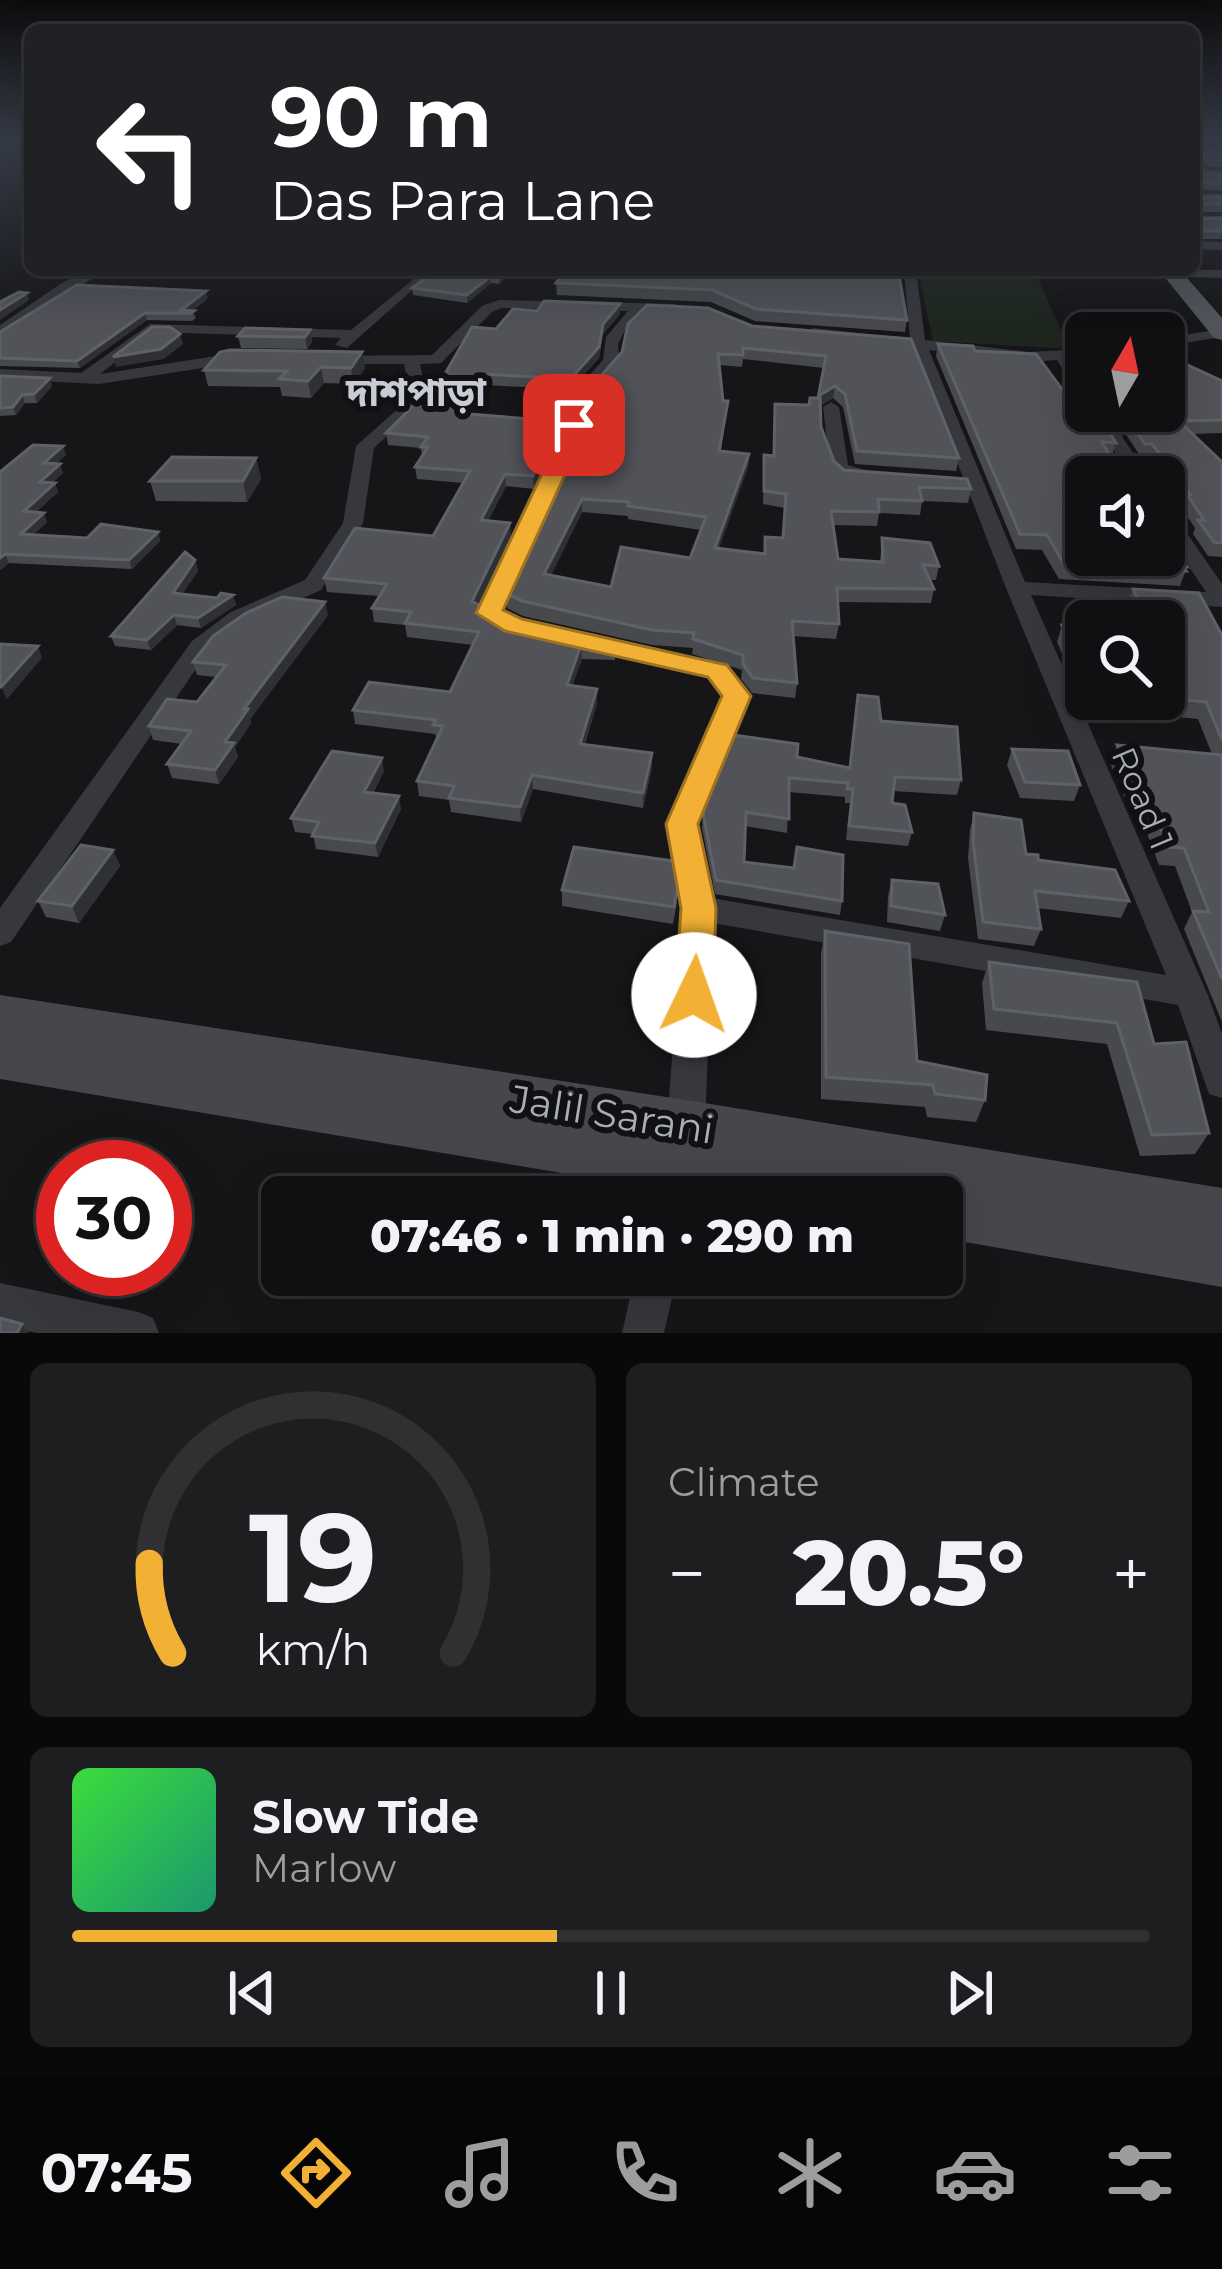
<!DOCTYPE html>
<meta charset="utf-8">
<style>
:root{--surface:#101012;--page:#1e1e20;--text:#f1f3f6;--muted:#9c9d9f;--line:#303032;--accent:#f2b134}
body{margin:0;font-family:Montserrat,"Noto Sans Bengali",sans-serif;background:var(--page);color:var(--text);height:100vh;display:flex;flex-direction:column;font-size:45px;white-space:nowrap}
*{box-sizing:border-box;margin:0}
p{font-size:39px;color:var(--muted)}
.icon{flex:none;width:66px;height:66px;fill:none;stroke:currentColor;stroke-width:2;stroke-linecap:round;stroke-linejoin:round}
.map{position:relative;height:1333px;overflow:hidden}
.drawer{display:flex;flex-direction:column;gap:30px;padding:30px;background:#09090a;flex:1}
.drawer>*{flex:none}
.guide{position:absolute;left:24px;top:24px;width:1176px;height:252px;border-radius:18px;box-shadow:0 12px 48px #0002,0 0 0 3px var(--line);background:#202124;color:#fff;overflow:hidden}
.needle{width:78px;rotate:9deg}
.fabs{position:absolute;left:1065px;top:312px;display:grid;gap:24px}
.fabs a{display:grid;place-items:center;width:120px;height:120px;border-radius:18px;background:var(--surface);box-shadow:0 12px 48px #0002,0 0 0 3px var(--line);font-size:60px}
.speed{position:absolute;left:36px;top:1140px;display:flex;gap:24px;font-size:60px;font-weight:700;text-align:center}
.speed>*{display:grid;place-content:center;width:156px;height:156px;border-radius:50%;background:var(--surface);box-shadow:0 12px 48px #0002,0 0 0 3px var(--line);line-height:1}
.speed .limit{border:18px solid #d22;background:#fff;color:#111}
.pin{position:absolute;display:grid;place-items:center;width:102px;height:102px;color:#fff;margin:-51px;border-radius:24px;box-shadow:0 6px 18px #0006}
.me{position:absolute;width:132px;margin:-66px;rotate:3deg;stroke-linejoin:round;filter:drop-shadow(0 0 9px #0008)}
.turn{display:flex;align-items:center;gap:42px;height:252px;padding:0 48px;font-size:54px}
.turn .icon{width:156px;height:156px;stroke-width:2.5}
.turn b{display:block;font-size:84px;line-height:102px}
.big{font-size:90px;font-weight:800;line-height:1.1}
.drawer .card{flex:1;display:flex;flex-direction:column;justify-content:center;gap:18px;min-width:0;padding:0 42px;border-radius:18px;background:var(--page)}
.drawer .dial{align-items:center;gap:0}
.dial svg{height:312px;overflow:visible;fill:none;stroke:var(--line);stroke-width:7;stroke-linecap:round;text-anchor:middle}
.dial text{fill:var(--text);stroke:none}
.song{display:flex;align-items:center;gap:36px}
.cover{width:144px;height:144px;border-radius:18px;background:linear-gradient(135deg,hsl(120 70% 55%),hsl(160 70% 35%))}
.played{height:12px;border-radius:6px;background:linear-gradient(90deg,var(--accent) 45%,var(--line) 45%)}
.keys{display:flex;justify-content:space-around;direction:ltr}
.heat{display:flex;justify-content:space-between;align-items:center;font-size:66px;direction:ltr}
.drawer .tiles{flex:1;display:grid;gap:30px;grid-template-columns:1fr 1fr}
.card:last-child{grid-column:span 2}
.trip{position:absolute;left:261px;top:1176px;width:702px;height:120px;border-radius:18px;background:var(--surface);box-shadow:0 12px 48px #0002,0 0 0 3px var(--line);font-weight:800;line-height:120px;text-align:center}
.tabs{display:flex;height:192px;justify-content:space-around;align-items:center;background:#060607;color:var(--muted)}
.tabs .icon{width:84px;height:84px}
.tabs .current{color:var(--accent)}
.tabs b{font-size:54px;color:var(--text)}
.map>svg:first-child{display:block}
.green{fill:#1e261f}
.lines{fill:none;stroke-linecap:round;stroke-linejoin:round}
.street{fill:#37383d;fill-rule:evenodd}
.secondary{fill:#45474d;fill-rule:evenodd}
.primary{fill:#53555c;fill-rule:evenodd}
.wall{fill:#47494d;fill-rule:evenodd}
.shaded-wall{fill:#2f3033}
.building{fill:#525359;stroke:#5f6168;stroke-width:3;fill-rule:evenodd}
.route{fill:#f2b134;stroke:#9d7322;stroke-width:3}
.labels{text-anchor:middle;stroke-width:12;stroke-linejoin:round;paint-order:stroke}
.street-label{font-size:33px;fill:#a8adb8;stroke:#111113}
.far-district-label{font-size:39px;font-weight:bold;fill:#c9ccd4;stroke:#111113}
.near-street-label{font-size:39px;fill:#a8adb8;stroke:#111113}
</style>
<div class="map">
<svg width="1222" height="1333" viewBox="0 0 1222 1333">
<rect width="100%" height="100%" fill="#161618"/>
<!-- green -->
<path class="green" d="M918,271L1037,277L1070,349L933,341Z"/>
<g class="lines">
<!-- street -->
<path class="street" d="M1194,148H1222V154H1194Z
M1194,169L1222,170V176L1194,175Z
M1194,193L1222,194V200L1194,199Z
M1194,216H1222V222H1194Z
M1194,241L1222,242V250L1194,249Z
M90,270H106L0,336V325L62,283Z
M425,270H440L410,292L347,348L335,345L341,338L153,332L100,374L242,352L250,357L242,362L99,384L0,379V369L81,373L150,324L351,330Z
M904,270H916L925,340L1029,352L1086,349V359H1072L1086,381V398L1080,396L1057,360L1029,362L929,350L1025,582L1206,592L1164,529V508L1171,510L1222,584V607L1031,595L1207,993L1222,1034V1098L1209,1094L1178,1005L713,923L705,1126L699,1138L686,1144L673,1138L667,1126L683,908L668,823L723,696L709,677L577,646L573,641L577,636L585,634L726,666L748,696L696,823L711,898L1166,975L1006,588L913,348L814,336L807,332L814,328L910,339Z
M1192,270H1222V278L1187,277L1186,274Z
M499,300L675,304L682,308L675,312L644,311L624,332L618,344L619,361L595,388L569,464L501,610L527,626L524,631H508L478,613L551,464L579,387L603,360L606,337L628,311L501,308L492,312L441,363L420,364L423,379L417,408L374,448L363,523L321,590L247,622L208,651L11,942L0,946V908L192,641L231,612L305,580L343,523L356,446L401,406L407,379L404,364H331L323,359L326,356L432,355L482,306Z
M1222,329V337L1164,346V338Z
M831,402L839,407L848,465L872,472V480L838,477L830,466L823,407Z
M1089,411H1105L1149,477H1131Z
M635,1275H677L664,1333H622Z
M0,1283L138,1312L153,1318L159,1333H37L0,1325Z"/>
<!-- secondary -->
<path class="secondary" d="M0,995L686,1100L1222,1188V1287L942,1238V1197H917L907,1192L909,1197H706L0,1079Z"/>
<!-- primary -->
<path class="primary" d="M1159,270H1180L1222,318V340L1214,338Z"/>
</g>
<!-- wall -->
<path class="wall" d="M1194,151L1222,152V167L1194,165Z
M1196,173L1222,174V191L1194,189Z
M1196,197H1222V212H1194Z
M1194,214L1196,219L1222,218V239H1194Z
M437,270H513L499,284L491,283L467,303L413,295L412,288Z
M898,270L907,320L905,332L755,321L711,302L557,295L556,283Z
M208,298L192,311L196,318L192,321L147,320L80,368L0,366V332Z
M620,304V314L603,334L599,358L575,385L534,489L506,486L488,521L511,536L478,604L504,621L615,646V660L582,659L572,686L597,703L585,744L652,768L643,808L533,789L521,822L451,812L449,800L419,796L417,781L437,740L435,734L355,724L353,710L450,692L473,645L407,637L405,625L374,622L372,608L379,596L327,592L324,578L433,536L463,483L417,479L415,467L422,456L421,448L388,445L386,433L438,386L496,329L537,311ZM483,385L549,388L531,419L464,413Z
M752,326L911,339L959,458L956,471L855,464L843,407L833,398L820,406L821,427L834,461L844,470L971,489L968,503L922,501L920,515L879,513L877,526L833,525L838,559L880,562L882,538L939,566L936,580H930L934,589L931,603L838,602L839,624L836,639L793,636L797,683L795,698L752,693L741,679L742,670L692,654L693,648L652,645L523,616L507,608L506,593L573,453ZM743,359L824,368L818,398L809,405L775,404L773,456L764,455L763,504L785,508L783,538L765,537L764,553L719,548L748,467L749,454L721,451L728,401H723L720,365L742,367ZM582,512L628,516V519L701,530L690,558L611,587L551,575Z
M310,330L312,342L307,349L241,348L238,336Z
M938,344L975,351L1078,411L1116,443L1112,456H1109L1086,555L1164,519L1181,541L1177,552L1187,567L1180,586L1059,579L1042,550L1016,549L936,356Z
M220,352L365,368L353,384L324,383L311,398L282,396L280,387L208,386L204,370Z
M0,376L52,386L37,403H25L16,415L0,416Z
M1222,381V433L1192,434L1222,462V557L1208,556L1193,534L1195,528L1181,507L1182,503L1147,457H1141L1119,424L1122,414L1119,411H1164Z
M66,455L56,464L63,473L52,483H55L58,492L36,512L47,522L33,535L87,538L158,532L160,541L132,569L9,563L0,570V472Z
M256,458L261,479L247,502L156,501L150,481Z
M195,560L198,571L182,594L217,598L233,595L236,605L201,628L177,625L151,650L115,646L111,636Z
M1133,589L1222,635V1022L1184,929L1192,912L1175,866L1159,865L1136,804H1128L1110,763L1117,745L1212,754L1198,719L1086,708L1057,642L1062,625L1086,626V699H1164V621H1134L1127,606Z
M328,615L250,719L251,723L235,747L238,757L219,784L172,778L167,764L182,744L153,740L149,726L197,702L216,677L197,675L193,662Z
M858,695L881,721L961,780L957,795L893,791L892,803L912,832L908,846L846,840L850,803H845V797L789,792L787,833L745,826L744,862L842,901L840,915L715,894L702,828L703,813L797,757L849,768Z
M1012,749L1080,785L1074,801L1020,798L1007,765Z
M384,771L373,793L401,809L378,857L316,849L313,834L295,832L291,818Z
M974,813L1026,854L1129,901L1121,918L1037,908L1041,929L1034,946L978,939L968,858L970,830Z
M113,850L120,866L79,923L46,917L38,901Z
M892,880L945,915L940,931L887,922L888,896Z
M562,890L677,902L673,924L562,906Z
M825,931L917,1061L985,1100L976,1122L927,1117L925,1107L821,1099V954Z
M989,962L1137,982L1154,1044L1209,1133L1195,1154L1140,1156L1107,1044L986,1030L982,983Z"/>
<!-- shaded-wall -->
<path class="shaded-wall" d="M505,270H513L499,284V277Z
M491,276V283L467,303V295Z
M206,291L208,298L188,313L181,310Z
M27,293L29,300L0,320V310Z
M620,304V314L603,334L599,358L575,385L534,489L533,476L575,374L603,324Z
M145,313L147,320L80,368L77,361Z
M310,330L312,342L307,349L305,337Z
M180,334L183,344L164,359L116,367L113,357Z
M362,352L365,368L353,384L351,368Z
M321,367L324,383L311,398L308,381Z
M482,374L483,385L457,425L456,413Z
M50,378L52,386L37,403L34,394Z
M835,386L833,398L818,407L820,395Z
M22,395L25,403L16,415L13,407Z
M63,446L66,455L47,472L44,463Z
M749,454L748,467L714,562L715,548Z
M256,458L261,479L247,502L243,481Z
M60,464L63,473L43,491L40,482Z
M505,474L506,486L482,533L481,520Z
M55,483L58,492L28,520L24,511Z
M582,499V512L545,588L544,574Z
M44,513L47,522L25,543L21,534Z
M510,523L511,536L474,614L472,601Z
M158,532L160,541L132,569L129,560Z
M5,554L9,563L0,570V558Z
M195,560L198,571L176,603L173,593Z
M233,595L236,605L201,628L198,618Z
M325,602L328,615L250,719L251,723L235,747L238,757L219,784L215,770L225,742L244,709Z
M174,615L177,625L151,650L147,640Z
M581,645L582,659L567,700V685Z
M38,646L42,658L7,699L1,687Z
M597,689V703L580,758V744Z
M652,753V768L643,808V793Z
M382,758L384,771L366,805L364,792Z
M532,775L533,789L521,822L520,807Z
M399,796L401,809L378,857L375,843Z
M113,850L120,866L79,923L72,906Z
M22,1324L29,1333H17Z"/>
<!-- building -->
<path class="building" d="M1194,151L1222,152V160L1196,158L1194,163Z
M1194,171L1196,173L1222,174V184L1196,182L1194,187Z
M1194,194L1196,197H1222V204H1196L1194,207Z
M1194,214L1196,219L1222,218V231H1194Z
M437,270H505L499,277L491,276L467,295L412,288Z
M566,270H898L907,320L756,309L712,290L556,283Z
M77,285L206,291L181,310L194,311L191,313H145L77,361L0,358V332Z
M19,292L27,293L0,310V302Z
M544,301L620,304L603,324L599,347L575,374L533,476L505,474L481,520L510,523L472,601L504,621L615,646L581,645L567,685L597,689L580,744L652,753L643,793L532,775L520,807L449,798L454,786L417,781L443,726L433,725L436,720L353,710L369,682L450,692L479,632L405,623L411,612L372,608L387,584L324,578L355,528L433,536L470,471L415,467L428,447H421L428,437L386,433L419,400L424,385L438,386L472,327L496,329L513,309L537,311ZM482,374L555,378L531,419L456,413Z
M647,305L708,308L752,326L911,339L959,458L857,451L845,394L835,386L820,395L821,427L834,461L844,470L967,479L971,489L919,487L922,501L878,499L879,512L831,511L838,559L883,562L882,538L930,543L939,566L923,565L934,589L837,588L839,624L792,621L797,683L753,678L743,664V655L693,639L694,633L652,630L522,601L506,593L573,453L599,378L622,352L628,324ZM743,348L826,356L818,398H810L809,405L775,404L774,456L764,455V491L786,494L783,538L765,537V554L715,548L749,454L719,451L728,401H723L718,354L743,355ZM582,499L629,502L628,506L706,517L690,558L621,547L611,587L544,574Z
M152,327H170L180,334L161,349L113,357Z
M245,328L310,330L305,337L238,336Z
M938,344L973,346L975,351L1036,354L1078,411H1096L1116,443L1102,442L1122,477H1086V555H1164V519H1166L1181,541L1168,540L1187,567H1183L1186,571L1064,564L1047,535L1020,534Z
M230,350L362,352L351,368L321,367L308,381L279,379L287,371L204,370L220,352Z
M1164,354L1222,381V420L1179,421L1222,462V543L1214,542L1198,520H1204L1186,493L1190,494L1152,444H1145L1123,411H1164Z
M0,376L50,378L34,394L22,395L13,407L0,408Z
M33,445L63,446L44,463L60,464L40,482L55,483L24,511L44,513L21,534L87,538L101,524L158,532L129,560L5,554L0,558V472Z
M172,457L256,458L243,481H150Z
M185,552L195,560L173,593L217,598L221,593L233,595L198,618L174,615L147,640L111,636Z
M1133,589L1199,593L1222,635V740L1206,702L1164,698V621H1148Z
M282,597L325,602L244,709H248L225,742L234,743L215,770L167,764L191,731L149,726L167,699L197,702L226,665L193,662L213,636L246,613Z
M1062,625L1086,626V677Z
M0,644L38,646L1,687H0Z
M858,695L878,697L881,721L957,727L961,780L895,777L892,803L905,805L912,832L849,826L853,789H847L848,783L789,778V819L746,812L744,862L794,868L797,847L843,855L842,901L716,880L703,813L733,735L798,744L797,757L850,768Z
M1117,745L1222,755V979L1193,911L1209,912L1184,848L1168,847L1144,786H1136Z
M1012,749L1068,751L1080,785L1025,782Z
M332,751L382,758L364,792L399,796L375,843L312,836L319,822L291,818Z
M974,813L1021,820L1026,854L1038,855V860L1115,870L1129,901L1035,891L1041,929L983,922L973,841Z
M81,845L113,850L72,906L38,901Z
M574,847L674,861L678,886L674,907L562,890Z
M892,880L938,884L945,915L891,906Z
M825,931L909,944L917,1061L987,1075L985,1100L935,1094L933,1085L826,1077Z
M989,962L1137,982L1154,1044L1186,1042L1209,1133L1152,1135L1117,1023L994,1009Z
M521,1180L605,1194L604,1197H517Z
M0,1318L22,1324L17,1333H0Z"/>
<!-- sky -->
<linearGradient id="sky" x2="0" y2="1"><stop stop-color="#0c0c0d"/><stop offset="0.43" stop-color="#363c48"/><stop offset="1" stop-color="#363c48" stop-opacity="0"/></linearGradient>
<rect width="1222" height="329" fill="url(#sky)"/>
<!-- route -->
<path class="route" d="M567,421L583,425L570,464L503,610L522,619L727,665L751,696L698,824L716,908L713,995L707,1007L694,1012L680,1007L675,995L681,908L666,824L722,696L708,677L505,631L476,613Z"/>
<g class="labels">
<!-- street labels -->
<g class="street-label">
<text transform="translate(1143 798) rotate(67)" y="12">Road 1</text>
</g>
<!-- far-district labels -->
<g class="far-district-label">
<text x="416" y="406">দাশপাড়া</text>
</g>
<!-- near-street labels -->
<g class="near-street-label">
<text transform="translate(612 1114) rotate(9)" y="14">Jalil Sarani</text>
</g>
</g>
</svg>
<div class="fabs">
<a><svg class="needle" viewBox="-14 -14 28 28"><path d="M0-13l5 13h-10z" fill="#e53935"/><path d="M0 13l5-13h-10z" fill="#9c9d9f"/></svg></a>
<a><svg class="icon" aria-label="sound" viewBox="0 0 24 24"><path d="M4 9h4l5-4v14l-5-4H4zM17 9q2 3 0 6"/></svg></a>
<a><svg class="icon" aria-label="search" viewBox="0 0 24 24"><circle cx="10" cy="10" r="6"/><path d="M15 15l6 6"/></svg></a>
</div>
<div class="speed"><div class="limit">30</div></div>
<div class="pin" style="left:574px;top:425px;background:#d93025"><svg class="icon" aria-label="arrive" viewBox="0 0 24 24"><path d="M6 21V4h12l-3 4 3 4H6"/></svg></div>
<svg class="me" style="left:694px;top:995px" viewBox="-20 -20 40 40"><circle r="19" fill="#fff"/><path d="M0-13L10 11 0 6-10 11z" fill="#f2b134"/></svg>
<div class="trip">07:46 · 1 min · 290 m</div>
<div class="guide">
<div class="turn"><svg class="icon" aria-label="left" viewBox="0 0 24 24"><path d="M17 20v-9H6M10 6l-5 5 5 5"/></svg><div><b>90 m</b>Das Para Lane</div></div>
</div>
</div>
<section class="drawer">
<div class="tiles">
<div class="card dial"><svg viewBox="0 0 100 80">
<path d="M14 69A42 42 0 1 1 86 69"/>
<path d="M14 69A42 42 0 0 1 8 46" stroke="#f2b134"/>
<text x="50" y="56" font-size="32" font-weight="700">19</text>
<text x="50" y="72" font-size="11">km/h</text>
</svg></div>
<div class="card"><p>Climate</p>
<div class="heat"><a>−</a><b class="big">20.5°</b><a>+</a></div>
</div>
<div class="card">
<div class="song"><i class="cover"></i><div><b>Slow Tide</b><p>Marlow</p></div></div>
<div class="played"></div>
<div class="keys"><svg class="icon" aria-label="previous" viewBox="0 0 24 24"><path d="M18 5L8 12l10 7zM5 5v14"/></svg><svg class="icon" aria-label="pause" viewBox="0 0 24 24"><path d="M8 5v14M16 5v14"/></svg><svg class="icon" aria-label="next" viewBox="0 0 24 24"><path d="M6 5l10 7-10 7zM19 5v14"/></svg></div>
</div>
</div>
</section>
<nav class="tabs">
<b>07:45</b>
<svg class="icon current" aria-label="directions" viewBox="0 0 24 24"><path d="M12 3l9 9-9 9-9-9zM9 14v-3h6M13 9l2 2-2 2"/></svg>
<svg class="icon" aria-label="music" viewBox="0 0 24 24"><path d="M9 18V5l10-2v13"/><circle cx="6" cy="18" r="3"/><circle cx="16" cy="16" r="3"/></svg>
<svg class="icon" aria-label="phone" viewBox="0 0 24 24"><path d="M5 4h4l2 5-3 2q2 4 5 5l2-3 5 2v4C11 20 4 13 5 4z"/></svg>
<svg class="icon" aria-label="climate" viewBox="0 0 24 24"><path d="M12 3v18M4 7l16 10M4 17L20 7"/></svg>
<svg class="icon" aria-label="car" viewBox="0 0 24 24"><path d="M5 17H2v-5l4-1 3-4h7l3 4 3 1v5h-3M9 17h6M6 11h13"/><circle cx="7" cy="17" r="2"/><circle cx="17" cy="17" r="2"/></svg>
<svg class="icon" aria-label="filters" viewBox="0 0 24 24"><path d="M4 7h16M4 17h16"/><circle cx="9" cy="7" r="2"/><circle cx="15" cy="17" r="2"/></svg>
</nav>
